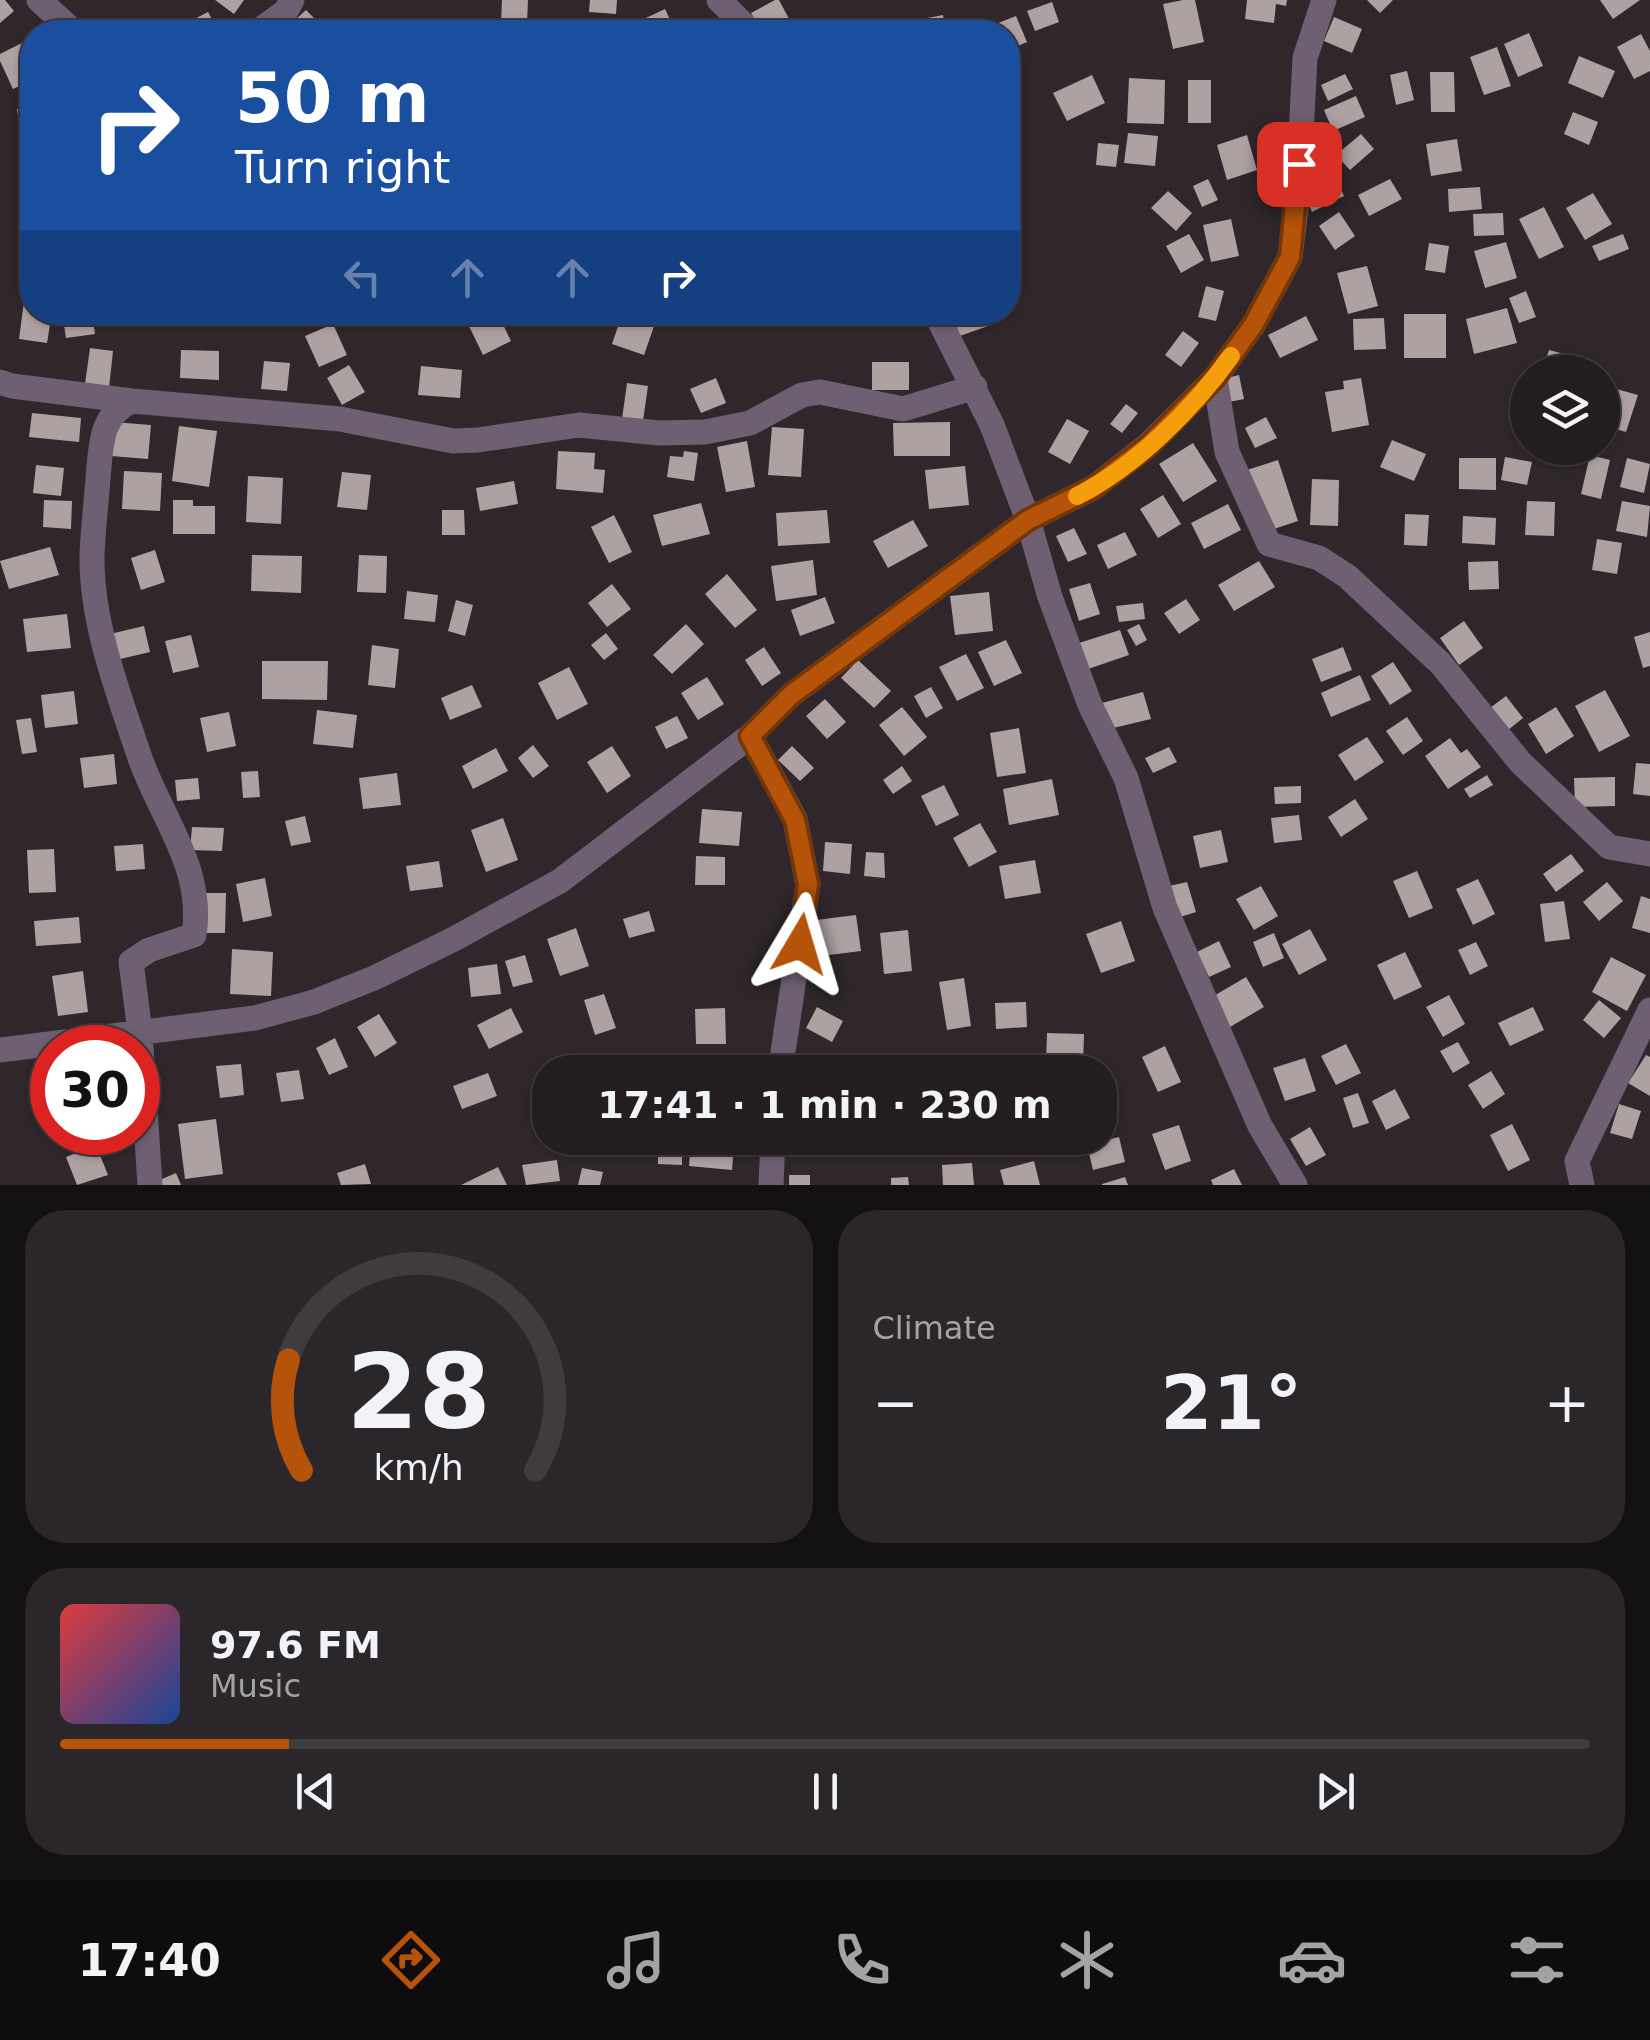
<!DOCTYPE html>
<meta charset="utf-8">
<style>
:root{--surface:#231d20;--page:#2b2629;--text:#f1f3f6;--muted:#a3a2a5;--line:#403b3e;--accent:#b45309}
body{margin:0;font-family:"DejaVu Sans",sans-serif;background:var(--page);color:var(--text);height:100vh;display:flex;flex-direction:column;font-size:38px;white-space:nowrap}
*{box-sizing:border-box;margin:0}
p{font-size:32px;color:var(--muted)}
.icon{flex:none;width:55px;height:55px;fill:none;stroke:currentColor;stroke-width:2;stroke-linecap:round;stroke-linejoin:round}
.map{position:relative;height:1185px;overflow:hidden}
.panel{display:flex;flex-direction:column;gap:25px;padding:25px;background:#131012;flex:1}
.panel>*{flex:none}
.hud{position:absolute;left:20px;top:20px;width:1000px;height:305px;border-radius:40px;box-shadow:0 2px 8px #0004,0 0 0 2px var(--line);background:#1a4fa0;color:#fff;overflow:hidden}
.tools{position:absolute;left:1510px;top:355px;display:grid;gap:20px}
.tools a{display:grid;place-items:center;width:110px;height:110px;border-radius:50%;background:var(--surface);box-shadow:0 2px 8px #0004,0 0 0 2px var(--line);font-size:50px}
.speed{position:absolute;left:30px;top:1025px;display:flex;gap:20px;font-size:50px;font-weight:700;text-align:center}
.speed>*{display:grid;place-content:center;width:130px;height:130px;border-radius:50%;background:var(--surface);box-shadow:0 2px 8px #0004,0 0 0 2px var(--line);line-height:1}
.speed .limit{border:15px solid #d22;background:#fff;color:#111}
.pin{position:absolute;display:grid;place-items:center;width:85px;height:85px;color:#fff;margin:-42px;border-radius:20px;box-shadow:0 5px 15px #0006}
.me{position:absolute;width:110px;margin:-55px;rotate:7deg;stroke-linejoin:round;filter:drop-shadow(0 0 8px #0008)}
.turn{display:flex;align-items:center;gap:35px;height:210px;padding:0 50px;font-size:45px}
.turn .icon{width:130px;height:130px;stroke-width:2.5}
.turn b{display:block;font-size:70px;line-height:85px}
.lanes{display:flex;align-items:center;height:95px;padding:0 50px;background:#0003;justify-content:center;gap:50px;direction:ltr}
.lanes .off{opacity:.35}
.big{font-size:75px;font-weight:600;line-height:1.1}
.panel .widget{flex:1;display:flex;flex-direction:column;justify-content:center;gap:15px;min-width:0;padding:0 35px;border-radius:40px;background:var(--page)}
.panel .dial{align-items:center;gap:0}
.dial svg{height:260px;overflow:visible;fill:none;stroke:var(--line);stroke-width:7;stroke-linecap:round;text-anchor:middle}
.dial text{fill:var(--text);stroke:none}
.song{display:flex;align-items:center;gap:30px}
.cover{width:120px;height:120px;border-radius:15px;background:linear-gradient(135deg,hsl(0 70% 55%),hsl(220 70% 35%))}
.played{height:10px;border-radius:5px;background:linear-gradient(90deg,var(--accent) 15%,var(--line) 15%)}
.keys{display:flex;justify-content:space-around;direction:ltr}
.heat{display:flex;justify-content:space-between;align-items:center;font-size:55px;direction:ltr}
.panel .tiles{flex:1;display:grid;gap:25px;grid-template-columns:1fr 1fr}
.widget:last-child{grid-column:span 2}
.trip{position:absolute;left:532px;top:1055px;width:585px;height:100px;border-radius:40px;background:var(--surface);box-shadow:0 2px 8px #0004,0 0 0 2px var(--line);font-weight:600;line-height:100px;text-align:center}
.dock{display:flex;height:160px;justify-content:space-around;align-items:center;background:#0e0c0d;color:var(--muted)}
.dock .icon{width:70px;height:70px}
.dock .selected{color:var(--accent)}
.dock b{font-size:45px;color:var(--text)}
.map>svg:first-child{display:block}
.building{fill:#ada1a2}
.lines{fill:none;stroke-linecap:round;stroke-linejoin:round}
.minor{stroke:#6f5f72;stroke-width:25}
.route-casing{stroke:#753606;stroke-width:25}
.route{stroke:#b45309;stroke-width:18}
.slow{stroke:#f59e0b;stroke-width:18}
</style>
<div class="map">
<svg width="1650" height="1185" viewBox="0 0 1650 1185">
<rect width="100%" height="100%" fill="#2f272b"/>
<!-- building -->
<path class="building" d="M0,0H5L14,11L0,23Z
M215,0H244L234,14Z
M502,0H528L527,23L501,22Z
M590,0H617L616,14L589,12Z
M775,0H779L796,32H762L751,13Z
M1183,0H1195L1204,42L1173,49L1163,4Z
M1247,0H1287L1286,6L1276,4L1274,23L1245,19Z
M1367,0H1393L1380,13Z
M1600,0H1640L1613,19Z
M1052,2L1059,22L1035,31L1027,11Z
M665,9L676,32H634L631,25Z
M306,10L323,27L317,32H282Z
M208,12L219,32H175L173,30Z
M943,15L946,32H920L917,20Z
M1016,16L1027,42L1008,50V32H996L993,25Z
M1334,17L1362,29L1352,53L1324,41Z
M1529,33L1543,66L1518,77L1504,44Z
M1641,34L1650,51V71L1634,79L1617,47Z
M32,38V80L13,89L0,61V54Z
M1497,47L1511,86L1484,95L1470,57Z
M1579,56L1615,71L1603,98L1568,83Z
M1407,71L1414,100L1396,105L1390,75Z
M1430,72H1454L1455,112H1431Z
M1345,74L1353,89L1328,101L1321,85Z
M1092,75L1105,103L1067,121L1053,93Z
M1129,78L1165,80L1164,124L1127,123Z
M1188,80H1211V123H1188Z
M1356,96L1365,117L1333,131L1324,110Z
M32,107V147L23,148L17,109Z
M1573,112L1598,122L1589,145L1564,134Z
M1128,133L1158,136L1155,166L1124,163Z
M1361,134L1374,149L1350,170L1336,155Z
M1247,135L1257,170L1227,180L1217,145Z
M1457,139L1462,171L1431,176L1426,144Z
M1098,143L1119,145L1116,167L1096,165Z
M1332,170L1344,196L1312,212L1300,185Z
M1208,179L1218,200L1202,207L1193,186Z
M1390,179L1402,199L1369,216L1358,195Z
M1480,187L1482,209L1449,212L1448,189Z
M1168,191L1192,213L1176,231L1151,208Z
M1593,193L1612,224L1585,240L1566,208Z
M1544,207L1564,247L1539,259L1519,219Z
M1339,212L1355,236L1335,250L1319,226Z
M1503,213L1504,235L1474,236L1473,214Z
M1231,219L1239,256L1211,262L1203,225Z
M1189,234L1204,260L1181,273L1166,246Z
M1623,234L1629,249L1599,261L1592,246Z
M1506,242L1517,278L1485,288L1474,251Z
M1429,243L1449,246L1445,273L1425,270Z
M1367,266L1378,306L1348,314L1337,273Z
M1206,286L1224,291L1216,321L1198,317Z
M1526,291L1536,317L1519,323L1509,298Z
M25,294L32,295V312H52L47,343L19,339Z
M1507,308L1517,343L1474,354L1466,319Z
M62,312H92L95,334L66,338Z
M486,312H497L511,341L483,355L467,322Z
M623,312H659L644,355L612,344Z
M987,312L991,325L954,338L946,314Z
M1404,314H1446V358H1404Z
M1306,316L1318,340L1280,358L1268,335Z
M1384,318L1386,349L1354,350L1353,319Z
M333,324L347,355L319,367L305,336Z
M1183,331L1199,343L1181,367L1165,355Z
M90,348L113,351L109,388L85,384Z
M181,350L219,351V380L180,378Z
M1549,350L1576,357L1571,372H1542Z
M264,361L290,363L287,391L261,389Z
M872,362H909V390H872Z
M349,365L365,392L342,405L327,378Z
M421,366L462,370L460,398L418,395Z
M1239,375L1244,399L1229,402L1223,379Z
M716,378L726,403L701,413L690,389Z
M1361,378L1369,425L1332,432L1325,392L1344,389L1343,381Z
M627,383L648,386L643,421L622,419Z
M1613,388L1638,395L1626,432L1602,425Z
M1126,404L1138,413L1122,433L1110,424Z
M32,413L81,418L79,442L29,437Z
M1266,417L1277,438L1255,448L1245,428Z
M1067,419L1089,431L1070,464L1048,452Z
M113,422L151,425L148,459L111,456Z
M950,422V456H894L893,423Z
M179,426L217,431L209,487L172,481Z
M772,427L804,429L801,477L768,475Z
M1392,440L1426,454L1414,481L1380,467Z
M747,441L755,487L726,492L717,447Z
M1193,443L1217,481L1183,502L1159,464Z
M558,451L595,453L594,469L605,470L603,493L556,489Z
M684,451L698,453L694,481L667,477L670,456L683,457Z
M1590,455L1610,460L1601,499L1581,494Z
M1505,457L1532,462L1527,485L1501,480Z
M1459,458H1496V490L1459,489Z
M1627,458L1650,464L1644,493L1620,487Z
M1278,460L1298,521L1268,531L1247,470Z
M36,465L64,468L61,496L33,493Z
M965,466L969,505L929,509L925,470Z
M124,471L162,473L160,511L122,509Z
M342,472L371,475L367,510L337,507Z
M248,476L283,478L281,524L246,522Z
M1312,479L1339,480L1338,526L1310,525Z
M514,481L518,504L480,511L476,488Z
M1163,495L1181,524L1158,538L1140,509Z
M44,500L72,501L71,529L43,527Z
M173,500H193V506H215V534H173Z
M1527,501L1555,502L1554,536L1525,535Z
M1622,501L1650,506L1647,537L1616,531Z
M701,503L710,534L662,546L653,515Z
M1228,504L1241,530L1204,549L1191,523Z
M442,510H464L465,535H442Z
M827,510L830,543L778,546L776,513Z
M1405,514L1429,515L1427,546L1404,545Z
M614,515L632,552L609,563L591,527Z
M1463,516L1496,518L1495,545L1462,543Z
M913,520L928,546L888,568L873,541Z
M1074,528L1087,554L1068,562L1056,536Z
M1125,532L1137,555L1108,569L1097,545Z
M1597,539L1622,543L1617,574L1592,570Z
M50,547L59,575L9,589L0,561Z
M155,550L165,582L141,590L131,558Z
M252,555L302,556L301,593L251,591Z
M359,555L387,556L386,593L357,592Z
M813,560L817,595L776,601L771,566Z
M1259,561L1275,587L1234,611L1218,585Z
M1498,561L1499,589L1469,590L1468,562Z
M727,574L757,610L735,628L705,594Z
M1090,583L1100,614L1079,621L1069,589Z
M612,584L631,609L607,627L588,603Z
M407,591L438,595L435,622L404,619Z
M989,592L993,631L955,635L950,596Z
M825,597L835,623L800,636L791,610Z
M1186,599L1200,620L1179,634L1164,613Z
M456,600L473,605L465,636L448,631Z
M1143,603L1145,619L1119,622L1116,606Z
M67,614L71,648L27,652L23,619Z
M1464,621L1483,648L1459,665L1440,638Z
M686,624L704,644L672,674L653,655Z
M1139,624L1147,640L1136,646L1127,630Z
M144,626L150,652L116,660L110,634Z
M1120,630L1129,655L1088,669L1079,643Z
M1650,632V666L1643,668L1634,637Z
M606,633L618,649L604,660L591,645Z
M191,635L199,667L173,673L165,641Z
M1006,640L1022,673L994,686L978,652Z
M372,645L399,649L395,688L368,685Z
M764,647L781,673L762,686L745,660Z
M1343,647L1352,670L1321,682L1312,659Z
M966,654L984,688L957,701L939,667Z
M858,660L891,691L874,708L841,678Z
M262,661H328L327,700L262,699Z
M1393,662L1412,691L1390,705L1371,676Z
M569,667L588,704L557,720L538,683Z
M1360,675L1371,700L1331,717L1321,693Z
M707,677L724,704L698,720L681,693Z
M472,685L482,707L450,720L441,698Z
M931,687L943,708L926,718L914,696Z
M1605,690L1630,736L1599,752L1575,706Z
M74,691L78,724L45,728L41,695Z
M1143,692L1151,719L1109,729L1102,703Z
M1506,696L1523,718L1508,730L1490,708Z
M825,699L846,722L827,739L806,716Z
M902,707L927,737L904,756L879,725Z
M1556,707L1574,736L1546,754L1528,724Z
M317,710L357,715L353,748L313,744Z
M229,712L236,746L207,752L200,718Z
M677,716L688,738L666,749L655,727Z
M1407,717L1423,741L1403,755L1386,731Z
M31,718L37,752L22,754L16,720Z
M1019,728L1026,773L997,777L990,733Z
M1367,737L1384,762L1355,781L1338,755Z
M1450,738L1461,753L1467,749L1481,767L1448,789L1425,756Z
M533,745L549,766L533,778L518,758Z
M612,746L631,776L607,793L587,762Z
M792,746L814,768L800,781L778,760Z
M1169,747L1177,762L1153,773L1145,758Z
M496,748L508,771L473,789L462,766Z
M114,754L117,784L84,788L80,758Z
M1636,763L1650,764V796L1633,794Z
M902,766L912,781L893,794L883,780Z
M258,771L260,797L243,798L241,772Z
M397,773L401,805L363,809L359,778Z
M1487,775L1493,785L1470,798L1464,789Z
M1615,777V806L1575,807L1574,778Z
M198,778L200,799L177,801L175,780Z
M1052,779L1059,815L1009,825L1003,789Z
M944,785L959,815L936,826L921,796Z
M1301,786V803L1275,804L1274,787Z
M1355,799L1368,819L1341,837L1328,817Z
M702,809L742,812L739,846L699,843Z
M1299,815L1302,840L1274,843L1271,818Z
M305,816L311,842L291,846L285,821Z
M503,818L518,860L486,872L471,830Z
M980,823L997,852L969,867L953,838Z
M192,827L224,828L222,851L190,850Z
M1221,830L1228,862L1200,868L1193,836Z
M825,842L852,844L850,874L823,871Z
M143,844L145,869L116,871L114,846Z
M54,849L56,892L29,893L27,850Z
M866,852L884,853L885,878L864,876Z
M1571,854L1584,871L1556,892L1543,874Z
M696,856L725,857V885H695Z
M1035,860L1041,893L1005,899L999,866Z
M439,861L443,887L410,891L406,866Z
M1417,871L1433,908L1409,918L1393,881Z
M265,878L272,916L243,922L236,884Z
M1478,879L1495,914L1473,925L1456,889Z
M1187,882L1196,912L1177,918L1169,886Z
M1607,882L1623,901L1599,921L1583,902Z
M1261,886L1278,916L1254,930L1236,899Z
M201,893H226L225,933H199Z
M1641,896L1650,899V933L1632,928Z
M1564,901L1570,939L1545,942L1540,904Z
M649,911L655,931L629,938L623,919Z
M856,915L861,951L813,957L808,921Z
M79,917L81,943L36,946L34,921Z
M1121,921L1135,961L1101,973L1086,934Z
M576,928L589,966L560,976L547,939Z
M1310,929L1327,960L1299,975L1282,944Z
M908,930L912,971L884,974L880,933Z
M1274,933L1284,958L1263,967L1253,942Z
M1219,941L1231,967L1209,977L1197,952Z
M1476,942L1488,966L1470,975L1458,950Z
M232,949L273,952L271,996L230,994Z
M1405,952L1422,987L1394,1000L1377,965Z
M525,955L533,982L513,987L505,961Z
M1611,957L1646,975L1627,1011L1592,992Z
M497,964L501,994L471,997L468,968Z
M83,971L88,1012L58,1016L52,976Z
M1246,977L1264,1007L1230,1027L1212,997Z
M964,978L971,1026L947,1030L939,982Z
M604,994L616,1028L595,1035L584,1000Z
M1449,995L1465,1024L1443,1037L1426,1007Z
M1599,1000L1621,1018L1604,1038L1583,1020Z
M1026,1002L1027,1027L996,1029L995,1003Z
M817,1007L843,1021L832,1042L806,1028Z
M1533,1007L1544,1030L1510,1046L1498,1023Z
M511,1008L523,1032L489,1049L477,1025Z
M725,1008L726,1044H696L695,1009Z
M379,1014L397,1043L375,1057L357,1027Z
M1047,1033L1084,1034L1083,1066L1046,1065Z
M335,1038L348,1067L329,1075L316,1048Z
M1458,1042L1470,1063L1453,1073L1440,1051Z
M1346,1044L1361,1073L1336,1085L1321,1056Z
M1165,1046L1181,1082L1158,1092L1142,1057Z
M1646,1055L1650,1057V1096L1628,1083Z
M640,1056L647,1072H624L620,1063Z
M1305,1058L1316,1091L1285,1101L1273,1068Z
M994,1062H1022V1072H994Z
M241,1064L244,1095L220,1098L216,1066Z
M299,1070L304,1099L281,1102L276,1073Z
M1491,1071L1505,1094L1483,1109L1468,1085Z
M488,1073L497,1096L462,1109L453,1086Z
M1395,1089L1410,1118L1386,1130L1372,1101Z
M1358,1093L1369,1123L1353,1128L1343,1098Z
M1619,1104L1641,1111L1632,1139L1610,1133Z
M216,1119L223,1174L185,1179L178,1124Z
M1512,1124L1530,1160L1508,1171L1490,1135Z
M1179,1125L1191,1161L1165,1170L1152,1134Z
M1310,1127L1326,1155L1306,1166L1290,1139Z
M1119,1137L1125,1162L1093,1170L1087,1145Z
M658,1138H682V1165L658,1164Z
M691,1141L734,1145L732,1170L689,1166Z
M96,1145L108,1175L77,1185L66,1157Z
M557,1160L560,1181L526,1185L522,1165Z
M1034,1161L1040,1185H1004L1000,1170Z
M972,1163L974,1185H943L942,1165Z
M365,1164L371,1184L341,1185L337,1173Z
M498,1167L507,1185H461Z
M582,1168L603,1172L600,1185H578Z
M1234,1169L1242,1185H1213L1211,1180Z
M176,1173L181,1185H148Z
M789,1175H810V1185H789Z
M908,1177L909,1185H891V1178Z
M1125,1177L1128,1185H1102V1184Z"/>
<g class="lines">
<!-- minor -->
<path class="minor" d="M39,0L74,32
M719,0L751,32
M257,32L286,11L292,0
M935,312L992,425L1028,520L1050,597L1090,705L1126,778L1165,908L1260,1126L1295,1185
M1215,378L1227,452L1269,544L1319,558L1347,576L1441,664L1520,762L1609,847L1650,854
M0,382L12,386L132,401L340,419L453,441L478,440L579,425L659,433L705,432L750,423L802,395L820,392L903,409L975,387
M132,401C99,415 101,448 98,479C96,504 93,530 92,555C91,623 118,692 139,755C159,815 205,867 194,935L149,950L131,962L140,1032L150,1185
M750,736L795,819L808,885L780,1072
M0,1050L255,1018L314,1002L374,978L454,939L560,881L750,736L791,695L1028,520L1093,488L1148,445L1215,378L1254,324L1290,257L1298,192L1305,58L1324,0
M771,1185L773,1138
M1582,1185L1577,1161L1650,1010"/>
</g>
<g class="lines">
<!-- route casing -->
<g class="route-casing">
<path id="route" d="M800,944L808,884L795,820L750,736L791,695L1028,520L1093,488L1148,446L1215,378L1254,324L1290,257L1299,164"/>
</g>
<!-- route -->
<use href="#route" class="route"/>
<!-- slow -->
<path class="slow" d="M1077,496C1136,466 1193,409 1231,356"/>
</g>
</svg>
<div class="tools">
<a><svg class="icon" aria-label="layers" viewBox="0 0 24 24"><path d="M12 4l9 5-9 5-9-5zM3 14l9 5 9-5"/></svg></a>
</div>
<div class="speed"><div class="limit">30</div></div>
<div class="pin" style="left:1299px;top:164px;background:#d93025"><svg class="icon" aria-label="arrive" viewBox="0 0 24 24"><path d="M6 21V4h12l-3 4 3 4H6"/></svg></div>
<svg class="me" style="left:800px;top:944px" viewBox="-20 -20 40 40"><path d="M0-17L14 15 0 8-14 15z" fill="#b45309" stroke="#fff" stroke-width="4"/></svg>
<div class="trip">17:41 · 1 min · 230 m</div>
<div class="hud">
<div class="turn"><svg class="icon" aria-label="right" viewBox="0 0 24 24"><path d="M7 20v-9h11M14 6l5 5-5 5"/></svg><div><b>50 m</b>Turn right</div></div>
<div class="lanes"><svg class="icon off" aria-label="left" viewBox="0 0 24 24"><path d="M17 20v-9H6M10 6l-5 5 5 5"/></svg><svg class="icon off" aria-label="ahead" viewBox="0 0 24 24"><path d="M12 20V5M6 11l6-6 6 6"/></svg><svg class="icon off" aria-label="ahead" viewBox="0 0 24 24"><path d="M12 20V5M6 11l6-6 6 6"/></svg><svg class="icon" aria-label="right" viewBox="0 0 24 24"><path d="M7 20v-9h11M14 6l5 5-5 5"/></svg></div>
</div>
</div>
<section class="panel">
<div class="tiles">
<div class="widget dial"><svg viewBox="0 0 100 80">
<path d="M14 69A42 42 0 1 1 86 69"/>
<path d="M14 69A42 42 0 0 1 10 35" stroke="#b45309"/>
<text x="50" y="56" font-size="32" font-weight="700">28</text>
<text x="50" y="72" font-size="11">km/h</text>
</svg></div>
<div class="widget"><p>Climate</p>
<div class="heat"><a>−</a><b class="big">21°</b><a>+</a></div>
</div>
<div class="widget">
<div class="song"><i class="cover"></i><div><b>97.6 FM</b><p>Music</p></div></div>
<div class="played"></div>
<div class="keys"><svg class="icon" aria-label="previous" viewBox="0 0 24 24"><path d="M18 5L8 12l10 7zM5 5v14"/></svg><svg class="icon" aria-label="pause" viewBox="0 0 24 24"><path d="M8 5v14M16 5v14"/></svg><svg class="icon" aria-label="next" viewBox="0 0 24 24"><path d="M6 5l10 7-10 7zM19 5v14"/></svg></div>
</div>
</div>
</section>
<nav class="dock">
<b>17:40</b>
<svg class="icon selected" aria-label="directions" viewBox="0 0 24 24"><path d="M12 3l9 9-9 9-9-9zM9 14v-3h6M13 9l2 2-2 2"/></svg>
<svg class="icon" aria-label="music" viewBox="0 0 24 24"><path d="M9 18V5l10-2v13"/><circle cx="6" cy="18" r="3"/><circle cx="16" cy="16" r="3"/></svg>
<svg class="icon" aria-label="phone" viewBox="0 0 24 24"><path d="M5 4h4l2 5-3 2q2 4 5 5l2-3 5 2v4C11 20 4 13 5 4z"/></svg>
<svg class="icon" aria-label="climate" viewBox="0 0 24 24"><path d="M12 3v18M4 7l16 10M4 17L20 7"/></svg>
<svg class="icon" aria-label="car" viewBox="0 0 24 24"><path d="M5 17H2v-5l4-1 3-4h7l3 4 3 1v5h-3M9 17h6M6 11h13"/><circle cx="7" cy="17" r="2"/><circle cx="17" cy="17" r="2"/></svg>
<svg class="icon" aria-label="filters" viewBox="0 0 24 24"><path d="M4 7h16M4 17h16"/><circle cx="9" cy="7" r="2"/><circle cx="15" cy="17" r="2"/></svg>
</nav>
